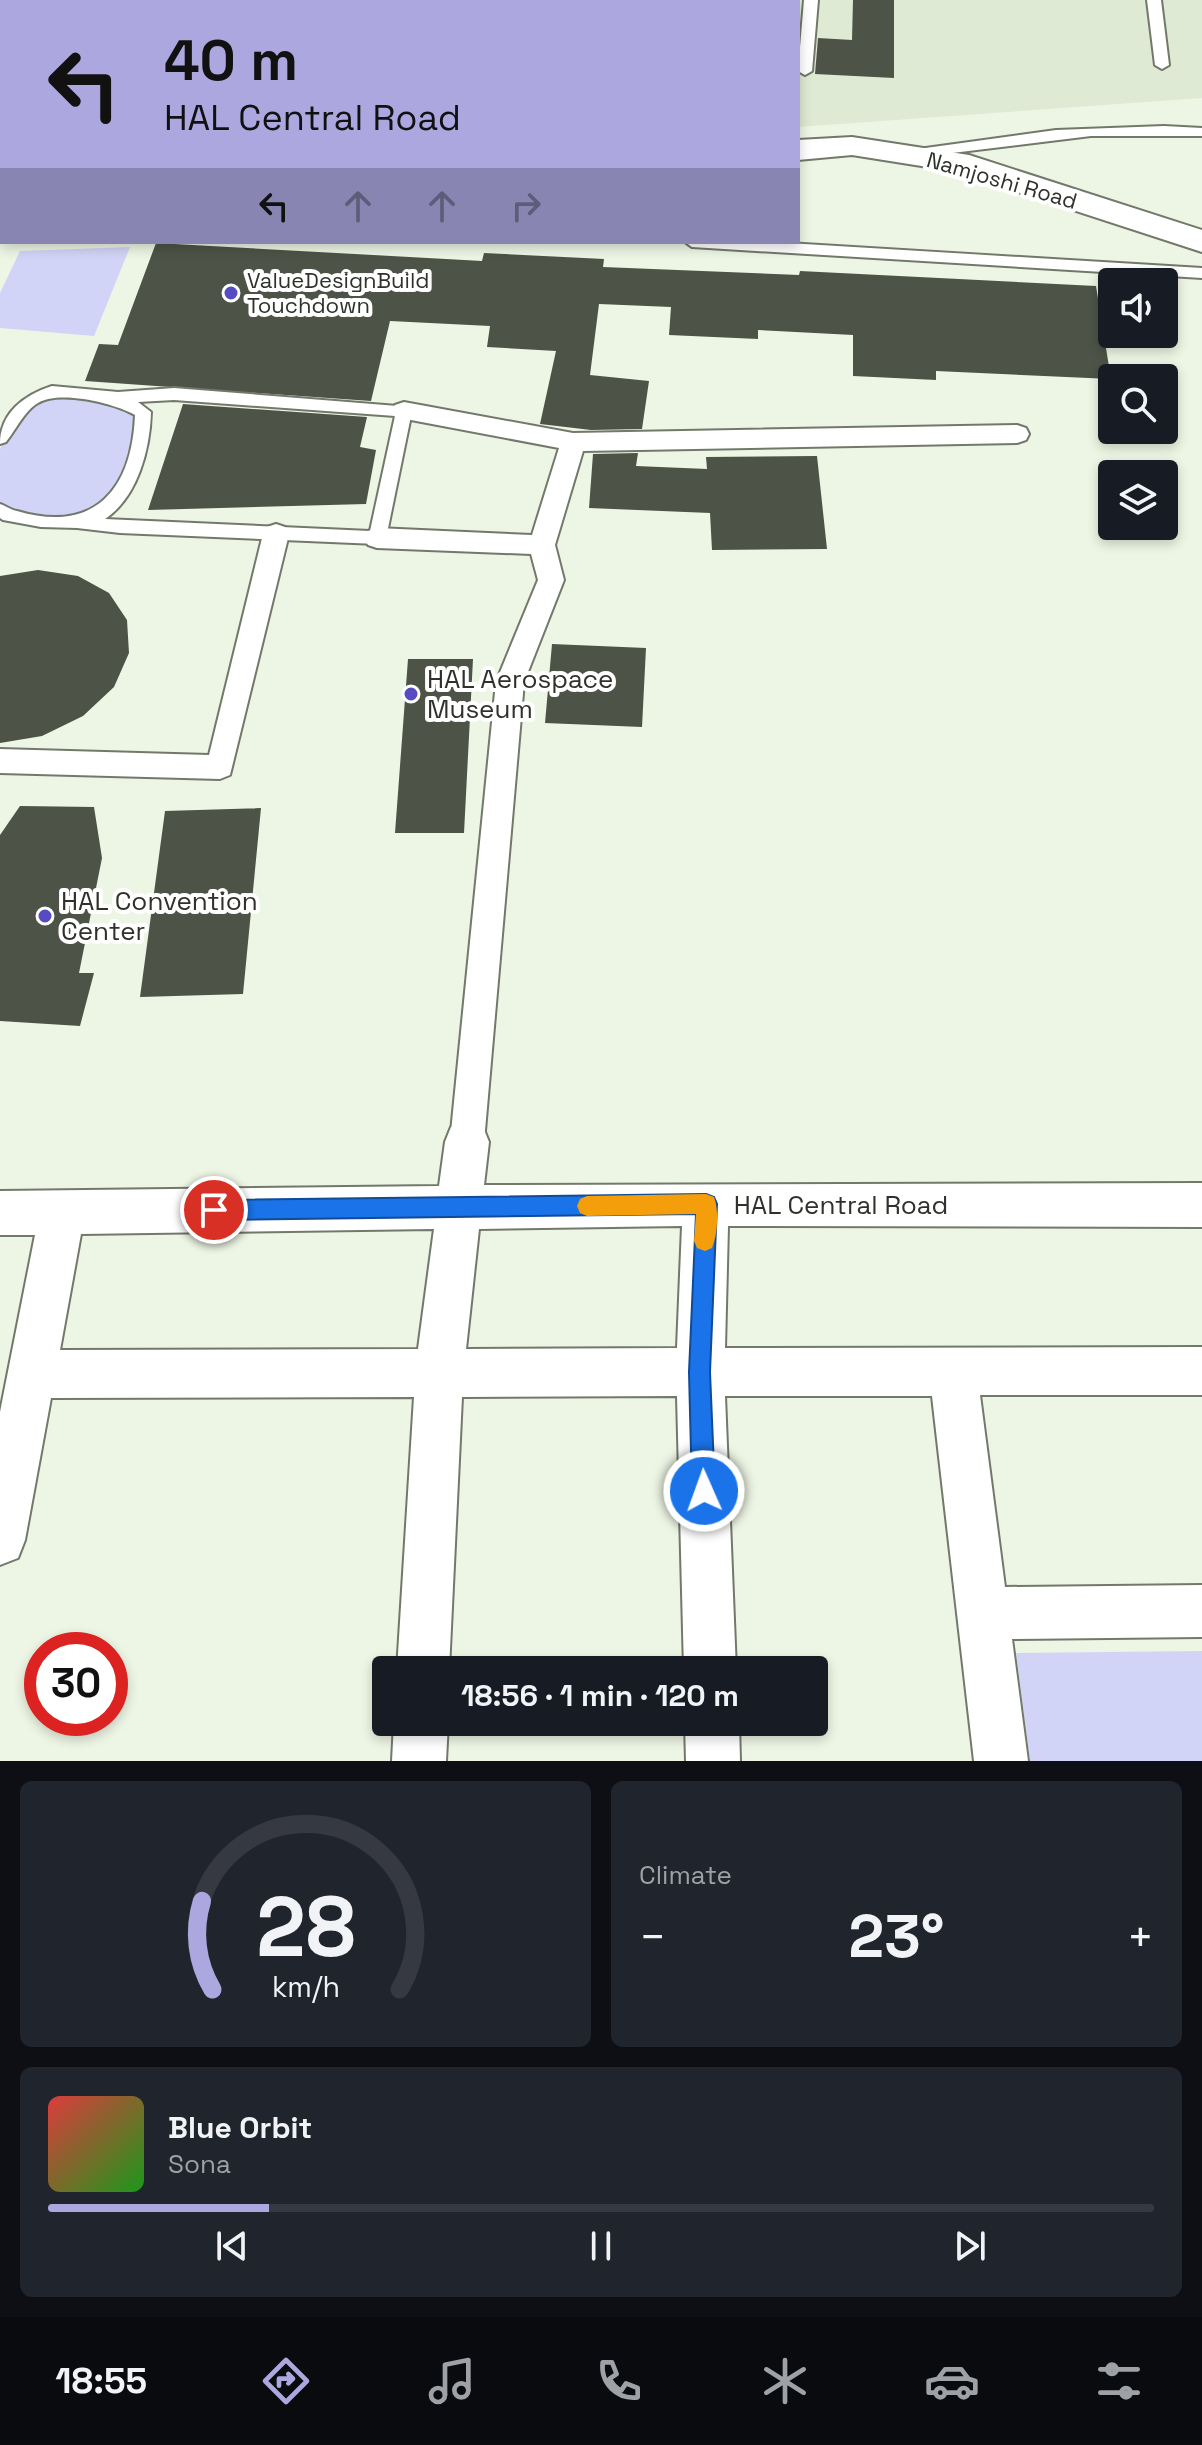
<!DOCTYPE html>
<meta charset="utf-8">
<style>
:root{--surface:#171b24;--page:#20242c;--text:#f1f3f6;--muted:#9ea1a6;--line:#363941;--accent:#aca7df}
body{margin:0;font-family:"Space Grotesk",sans-serif;background:var(--page);color:var(--text);height:100vh;display:flex;flex-direction:column;font-size:30px;white-space:nowrap}
*{box-sizing:border-box;margin:0}
p{font-size:26px;color:var(--muted)}
.icon{flex:none;width:44px;height:44px;fill:none;stroke:currentColor;stroke-width:2;stroke-linecap:round;stroke-linejoin:round}
.map{position:relative;height:1761px;overflow:hidden}
.side{display:flex;flex-direction:column;gap:20px;padding:20px;background:#0d0f14;flex:1}
.side>*{flex:none}
.guide{position:absolute;left:0px;top:0px;width:800px;height:244px;box-shadow:0 4px 12px #0003;background:#aca7df;color:#111;overflow:hidden}
.fabs{position:absolute;left:1098px;top:268px;display:grid;gap:16px}
.fabs a{display:grid;place-items:center;width:80px;height:80px;border-radius:8px;background:var(--surface);box-shadow:0 4px 12px #0003;font-size:40px}
.speed{position:absolute;left:24px;top:1632px;display:flex;gap:16px;font-size:40px;font-weight:700;text-align:center}
.speed>*{display:grid;place-content:center;width:104px;height:104px;border-radius:50%;background:var(--surface);box-shadow:0 4px 12px #0003;line-height:1}
.speed .limit{border:12px solid #d22;background:#fff;color:#111}
.pin{position:absolute;display:grid;place-items:center;width:68px;height:68px;color:#fff;margin:-34px;border:4px solid #fff;border-radius:50%;box-shadow:0 2px 8px #0007}
.me{position:absolute;width:88px;margin:-44px;rotate:358deg;stroke-linejoin:round;filter:drop-shadow(0 0 6px #0008)}
.turn{display:flex;align-items:center;gap:28px;height:168px;padding:0 32px;font-size:36px}
.turn .icon{width:104px;height:104px;stroke-width:2.5}
.turn b{display:block;font-size:56px;line-height:68px}
.lanes{display:flex;align-items:center;height:76px;padding:0 32px;background:#0003;justify-content:center;gap:40px;direction:ltr}
.lanes .off{opacity:.35}
.big{font-size:60px;font-weight:700;line-height:1.1}
.side .card{flex:1;display:flex;flex-direction:column;justify-content:center;gap:12px;min-width:0;padding:0 28px;border-radius:12px;background:var(--page)}
.side .dial{align-items:center;gap:0}
.dial svg{height:208px;overflow:visible;fill:none;stroke:var(--line);stroke-width:7;stroke-linecap:round;text-anchor:middle}
.dial text{fill:var(--text);stroke:none}
.song{display:flex;align-items:center;gap:24px}
.cover{width:96px;height:96px;border-radius:12px;background:linear-gradient(135deg,hsl(0 70% 55%),hsl(120 70% 35%))}
.played{height:8px;border-radius:4px;background:linear-gradient(90deg,var(--accent) 20%,var(--line) 20%)}
.keys{display:flex;justify-content:space-around;direction:ltr}
.heat{display:flex;justify-content:space-between;align-items:center;font-size:44px;direction:ltr}
.side .tiles{flex:1;display:grid;gap:20px;grid-template-columns:1fr 1fr}
.card:last-child{grid-column:span 2}
.trip{position:absolute;left:372px;top:1656px;width:456px;height:80px;border-radius:8px;background:var(--surface);box-shadow:0 4px 12px #0003;font-weight:700;line-height:80px;text-align:center}
.tab-bar{display:flex;height:128px;justify-content:space-around;align-items:center;background:#090b0e;color:var(--muted)}
.tab-bar .icon{width:56px;height:56px}
.tab-bar .selected{color:var(--accent)}
.tab-bar b{font-size:36px;color:var(--text)}
.map>svg:first-child{display:block}
.built{fill:#deead3}
.green{fill:#d2d4f7}
.building{fill:#4d5346}
.lines{fill:none;stroke-linecap:round;stroke-linejoin:round}
.service-casing{stroke:#72796a;stroke-width:4}
.pedestrian-casing{stroke:#72796a;stroke-width:4}
.minor-casing{stroke:#72796a;stroke-width:4}
.secondary-casing{stroke:#72796a;stroke-width:4}
.primary-casing{stroke:#dadad9;stroke-width:4}
.service{fill:#fff;fill-rule:evenodd}
.pedestrian{fill:#fff;fill-rule:evenodd}
.minor{fill:#fff;fill-rule:evenodd}
.secondary{fill:#fff;fill-rule:evenodd}
.primary{fill:#b6d18d;fill-rule:evenodd}
.route{fill:#1a73e8;stroke:#114b97;stroke-width:2}
.slow{fill:#f59e0b}
.poi-dot{fill:#574bc3;stroke:#fff;stroke-width:3}
.labels{text-anchor:middle;stroke-width:8;stroke-linejoin:round;paint-order:stroke}
.far-street-label{font-size:22px;fill:#2f322b;stroke:#fff}
.far-poi-label{font-size:22px;fill:#2f322b;stroke:#fff;text-anchor:start}
.poi-label{font-size:26px;fill:#2f322b;stroke:#fff;text-anchor:start}
.street-label{font-size:26px;fill:#2f322b;stroke:#fff}
</style>
<div class="map">
<svg width="1202" height="1761" viewBox="0 0 1202 1761">
<rect width="100%" height="100%" fill="#edf5e4"/>
<!-- built -->
<path class="built" d="M312,0H1202V98L798,127V2H310Z"/>
<!-- green -->
<path class="green" d="M130,247L94,336L0,328V293L20,251Z
M53,397L115,402L136,415C136,441 122,490 101,506C86,518 64,517 47,515C29,514 15,512 0,502V449L3,442L35,404Z
M1202,1651V1761H1030L1016,1653Z"/>
<!-- building -->
<path class="building" d="M853,0H894V78L815,74L818,38L852,40Z
M156,243L482,261L484,253L604,259L603,267L799,275L800,271L1096,286L1111,379L936,371V380L853,376V335L758,330V339L669,335L671,307L599,304L590,375L649,381L642,429L591,430L540,424L556,351L487,347L490,326L390,321L371,401L85,381L99,344L118,345Z
M183,404L367,417L360,447L376,450L366,504L148,510Z
M638,453L636,466L707,469L706,457L817,456L827,549L712,550L710,513L589,508L593,454Z
M38,570L78,576L109,593L127,620L129,653L114,687L83,716L42,736L0,743V576Z
M552,644L646,648L642,727L545,723Z
M408,659H473L464,833H395Z
M20,806L94,807L102,858L79,973H94L80,1026L0,1021V835Z
M261,808L243,994L140,997L165,811Z"/>
<g class="lines">
<!-- service casing -->
<g class="service-casing">
<path id="service" d="M83,0H98L81,2Z
M804,0H818L812,71L805,75L798,71Z
M1147,0H1161L1169,65L1162,69L1155,65Z
M0,6L2,7V15L0,14Z
M0,80H2L0,90Z
M1164,126L1202,128V136H1091L911,158L904,154L911,150L1056,130Z
M0,160H2V169H0Z
M685,242H771L1202,268V278L692,247Z
M52,386L118,392L174,388L410,407L412,411L386,538L377,544L120,533L77,528L41,527L3,520L0,518V504C6,506 11,510 17,511C95,534 132,489 135,415C113,403 60,390 38,403C25,410 15,431 6,442L0,444C0,413 24,395 52,386ZM174,400L395,416L370,531L105,519C138,497 150,449 151,412L138,402Z"/>
</g>
<!-- pedestrian casing -->
<g class="pedestrian-casing">
<path id="pedestrian" d="M404,402L573,433L1017,425L1026,428L1029,434L1026,440L1017,443L583,451L555,545L564,580L524,682L484,1142L479,1153L467,1158L455,1153L450,1142L496,682L538,580L531,554L377,548L368,545L364,538L368,531L377,528L532,535L559,448L395,417L392,411L395,405Z
M276,524L285,527L289,534L230,775L220,779L0,773V749L209,755L263,534L267,527Z"/>
</g>
<!-- minor casing -->
<g class="minor-casing">
<path id="minor" d="M467,1121L483,1127L489,1142L484,1185L1202,1183V1227L728,1226L725,1348L1202,1347V1395H980L1005,1587L1202,1585V1637L1012,1639L1028,1761H974L932,1396H725L736,1670H684L677,1396L462,1397L449,1670H397L414,1397L51,1398L25,1540L18,1558L0,1565V1412L35,1235H0V1191L439,1186L445,1142L451,1127ZM682,1226L677,1348L466,1349L479,1229ZM434,1229L418,1349L60,1350L81,1234Z
M394,1722H448L446,1761H392Z
M685,1722H739L740,1761H686Z"/>
</g>
<!-- secondary casing -->
<g class="secondary-casing">
<path id="secondary" d="M852,137L969,155L1202,230V252L953,171L852,155L798,160V140Z"/>
</g>
<!-- primary casing -->
<g class="primary-casing">
<path id="primary" d="M2,176V197L0,198V177Z"/>
</g>
<!-- service -->
<use href="#service" class="service"/>
<!-- pedestrian -->
<use href="#pedestrian" class="pedestrian"/>
<!-- minor -->
<use href="#minor" class="minor"/>
<!-- secondary -->
<use href="#secondary" class="secondary"/>
<!-- primary -->
<use href="#primary" class="primary"/>
</g>
<!-- route -->
<path class="route" d="M706,1194L714,1197L717,1204L710,1372L715,1491L712,1499L704,1503L696,1499L692,1491L689,1372L696,1214L214,1220L207,1217L204,1210L207,1203L214,1200Z"/>
<!-- slow -->
<path class="slow" d="M706,1194L714,1197C719,1210 718,1234 712,1248L705,1251L697,1248L694,1241L696,1214L587,1216L580,1213L577,1206L580,1199L587,1196Z"/>
<!-- markers -->
<g class="poi-dot">
<circle cx="231" cy="293" r="8"/>
<circle cx="411" cy="694" r="8"/>
<circle cx="45" cy="916" r="8"/>
</g>
<g class="labels">
<!-- far-street labels -->
<g class="far-street-label">
<text transform="translate(1002 180) rotate(16)" y="8">Namjoshi Road</text>
</g>
<!-- far-poi labels -->
<g class="far-poi-label">
<text x="247" y="288">ValueDesignBuild<tspan x="247" dy="25">Touchdown</tspan></text>
</g>
<!-- poi labels -->
<g class="poi-label">
<text x="427" y="688">HAL Aerospace<tspan x="427" dy="30">Museum</tspan></text>
<text x="61" y="910">HAL Convention<tspan x="61" dy="30">Center</tspan></text>
</g>
<!-- street labels -->
<g class="street-label">
<text x="841" y="1214">HAL Central Road</text>
</g>
</g>
</svg>
<div class="fabs">
<a><svg class="icon" aria-label="sound" viewBox="0 0 24 24"><path d="M4 9h4l5-4v14l-5-4H4zM17 9q2 3 0 6"/></svg></a>
<a><svg class="icon" aria-label="search" viewBox="0 0 24 24"><circle cx="10" cy="10" r="6"/><path d="M15 15l6 6"/></svg></a>
<a><svg class="icon" aria-label="layers" viewBox="0 0 24 24"><path d="M12 4l9 5-9 5-9-5zM3 14l9 5 9-5"/></svg></a>
</div>
<div class="speed"><div class="limit">30</div></div>
<div class="pin" style="left:214px;top:1210px;background:#d93025"><svg class="icon" aria-label="arrive" viewBox="0 0 24 24"><path d="M6 21V4h12l-3 4 3 4H6"/></svg></div>
<svg class="me" style="left:704px;top:1491px" viewBox="-20 -20 40 40"><circle r="17" fill="#1a73e8" stroke="#fff" stroke-width="3"/><path d="M0-11L8 9 0 5-8 9z" fill="#fff"/></svg>
<div class="trip">18:56 · 1 min · 120 m</div>
<div class="guide">
<div class="turn"><svg class="icon" aria-label="left" viewBox="0 0 24 24"><path d="M17 20v-9H6M10 6l-5 5 5 5"/></svg><div><b>40 m</b>HAL Central Road</div></div>
<div class="lanes"><svg class="icon" aria-label="left" viewBox="0 0 24 24"><path d="M17 20v-9H6M10 6l-5 5 5 5"/></svg><svg class="icon off" aria-label="ahead" viewBox="0 0 24 24"><path d="M12 20V5M6 11l6-6 6 6"/></svg><svg class="icon off" aria-label="ahead" viewBox="0 0 24 24"><path d="M12 20V5M6 11l6-6 6 6"/></svg><svg class="icon off" aria-label="right" viewBox="0 0 24 24"><path d="M7 20v-9h11M14 6l5 5-5 5"/></svg></div>
</div>
</div>
<section class="side">
<div class="tiles">
<div class="card dial"><svg viewBox="0 0 100 80">
<path d="M14 69A42 42 0 1 1 86 69"/>
<path d="M14 69A42 42 0 0 1 10 35" stroke="#aca7df"/>
<text x="50" y="56" font-size="32" font-weight="700">28</text>
<text x="50" y="72" font-size="11">km/h</text>
</svg></div>
<div class="card"><p>Climate</p>
<div class="heat"><a>−</a><b class="big">23°</b><a>+</a></div>
</div>
<div class="card">
<div class="song"><i class="cover"></i><div><b>Blue Orbit</b><p>Sona</p></div></div>
<div class="played"></div>
<div class="keys"><svg class="icon" aria-label="previous" viewBox="0 0 24 24"><path d="M18 5L8 12l10 7zM5 5v14"/></svg><svg class="icon" aria-label="pause" viewBox="0 0 24 24"><path d="M8 5v14M16 5v14"/></svg><svg class="icon" aria-label="next" viewBox="0 0 24 24"><path d="M6 5l10 7-10 7zM19 5v14"/></svg></div>
</div>
</div>
</section>
<nav class="tab-bar">
<b>18:55</b>
<svg class="icon selected" aria-label="directions" viewBox="0 0 24 24"><path d="M12 3l9 9-9 9-9-9zM9 14v-3h6M13 9l2 2-2 2"/></svg>
<svg class="icon" aria-label="music" viewBox="0 0 24 24"><path d="M9 18V5l10-2v13"/><circle cx="6" cy="18" r="3"/><circle cx="16" cy="16" r="3"/></svg>
<svg class="icon" aria-label="phone" viewBox="0 0 24 24"><path d="M5 4h4l2 5-3 2q2 4 5 5l2-3 5 2v4C11 20 4 13 5 4z"/></svg>
<svg class="icon" aria-label="climate" viewBox="0 0 24 24"><path d="M12 3v18M4 7l16 10M4 17L20 7"/></svg>
<svg class="icon" aria-label="car" viewBox="0 0 24 24"><path d="M5 17H2v-5l4-1 3-4h7l3 4 3 1v5h-3M9 17h6M6 11h13"/><circle cx="7" cy="17" r="2"/><circle cx="17" cy="17" r="2"/></svg>
<svg class="icon" aria-label="filters" viewBox="0 0 24 24"><path d="M4 7h16M4 17h16"/><circle cx="9" cy="7" r="2"/><circle cx="15" cy="17" r="2"/></svg>
</nav>
